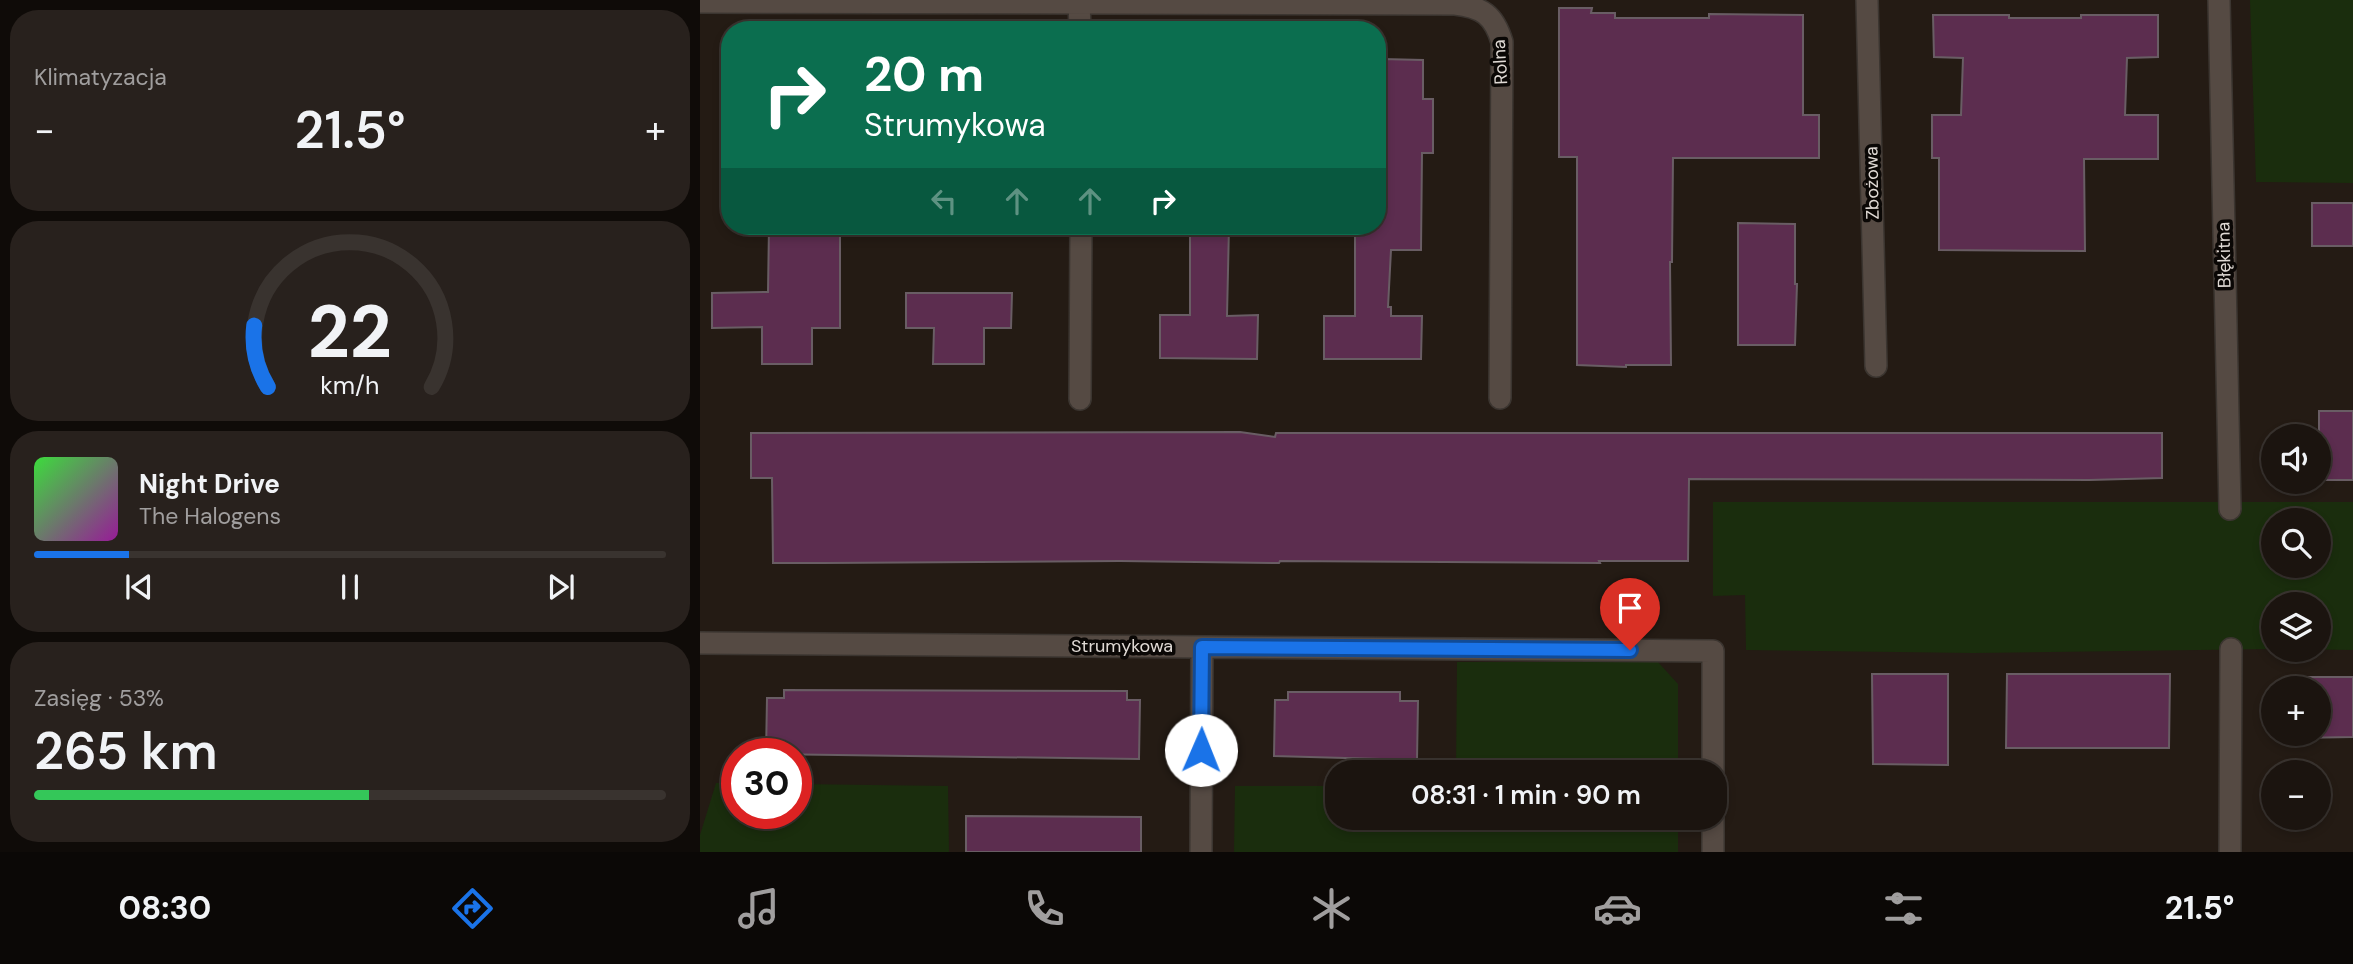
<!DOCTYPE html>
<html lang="pl">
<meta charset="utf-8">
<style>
:root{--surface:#1b140f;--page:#28211d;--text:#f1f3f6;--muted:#a09e9e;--line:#39332f;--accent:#1a73e8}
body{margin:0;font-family:"DM Sans",sans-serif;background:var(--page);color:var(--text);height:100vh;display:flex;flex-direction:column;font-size:26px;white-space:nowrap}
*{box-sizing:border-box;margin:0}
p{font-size:23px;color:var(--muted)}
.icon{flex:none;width:38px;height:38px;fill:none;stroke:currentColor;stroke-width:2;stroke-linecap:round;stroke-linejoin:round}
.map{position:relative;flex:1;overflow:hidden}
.panel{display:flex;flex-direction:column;gap:10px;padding:10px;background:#0f0b08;width:700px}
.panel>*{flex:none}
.top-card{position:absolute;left:21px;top:21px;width:665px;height:214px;border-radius:28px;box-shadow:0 4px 10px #0003,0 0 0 2px var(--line);background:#0b6e4f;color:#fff;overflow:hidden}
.buttons{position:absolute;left:1561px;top:424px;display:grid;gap:14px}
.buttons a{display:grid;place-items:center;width:70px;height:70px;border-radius:50%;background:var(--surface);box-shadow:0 4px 10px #0003,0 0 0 2px var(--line);font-size:35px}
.speed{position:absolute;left:21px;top:738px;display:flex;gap:14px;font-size:35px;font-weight:700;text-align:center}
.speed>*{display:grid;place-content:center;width:91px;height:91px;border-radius:50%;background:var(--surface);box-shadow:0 4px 10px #0003,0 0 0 2px var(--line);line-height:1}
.speed .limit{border:10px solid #d22;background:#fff;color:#111}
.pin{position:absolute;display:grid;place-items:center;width:60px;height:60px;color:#fff;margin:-72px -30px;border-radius:50% 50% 50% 0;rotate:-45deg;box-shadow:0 0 7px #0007}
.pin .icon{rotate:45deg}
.me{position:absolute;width:77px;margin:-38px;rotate:1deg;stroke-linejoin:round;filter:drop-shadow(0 0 5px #0008)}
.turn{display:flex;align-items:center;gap:24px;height:147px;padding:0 28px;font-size:32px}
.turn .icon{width:91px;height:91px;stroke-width:2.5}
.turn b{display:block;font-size:49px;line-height:60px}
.lanes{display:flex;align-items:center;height:66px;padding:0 28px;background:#0003;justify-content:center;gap:35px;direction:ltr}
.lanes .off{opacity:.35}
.big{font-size:52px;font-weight:600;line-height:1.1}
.panel .widget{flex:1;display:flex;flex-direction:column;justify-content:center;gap:10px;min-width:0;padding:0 24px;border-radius:28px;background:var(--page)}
.panel .dial{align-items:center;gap:0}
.dial svg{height:182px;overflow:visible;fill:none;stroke:var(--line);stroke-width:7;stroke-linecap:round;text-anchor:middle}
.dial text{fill:var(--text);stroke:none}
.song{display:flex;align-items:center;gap:21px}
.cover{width:84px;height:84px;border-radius:10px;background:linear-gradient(135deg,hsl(120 70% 55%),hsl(300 70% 35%))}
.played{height:7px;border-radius:4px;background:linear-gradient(90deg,var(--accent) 15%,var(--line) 15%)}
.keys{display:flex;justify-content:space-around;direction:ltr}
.heat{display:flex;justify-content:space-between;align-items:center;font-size:38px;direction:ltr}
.charge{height:10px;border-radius:5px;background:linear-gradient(90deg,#34c759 53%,var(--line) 0)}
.trip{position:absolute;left:625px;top:760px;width:402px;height:70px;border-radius:28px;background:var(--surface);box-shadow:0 4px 10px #0003,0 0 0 2px var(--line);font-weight:600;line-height:70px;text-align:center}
.tabs{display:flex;height:112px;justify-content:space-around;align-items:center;background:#0b0806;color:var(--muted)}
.tabs .icon{width:49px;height:49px}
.tabs .selected{color:var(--accent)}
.tabs b{font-size:32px;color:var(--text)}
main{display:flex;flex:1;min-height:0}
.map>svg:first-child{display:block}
.green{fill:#1a2d0d;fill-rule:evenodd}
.building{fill:#5c2d4f;stroke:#695d64;stroke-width:2}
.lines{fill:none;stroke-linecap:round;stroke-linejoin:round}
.street-casing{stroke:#3b3530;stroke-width:24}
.street{stroke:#554a43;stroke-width:21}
.route-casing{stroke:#114b97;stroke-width:18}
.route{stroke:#1a73e8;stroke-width:12}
.labels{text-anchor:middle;stroke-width:7;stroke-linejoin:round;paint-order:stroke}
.street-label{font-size:18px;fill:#e0dad5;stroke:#0a0705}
</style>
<main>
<section class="panel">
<div class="widget"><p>Klimatyzacja</p>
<div class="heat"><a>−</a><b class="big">21.5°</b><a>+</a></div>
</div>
<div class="widget dial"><svg viewBox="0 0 100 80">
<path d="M14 69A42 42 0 1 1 86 69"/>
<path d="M14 69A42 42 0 0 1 8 42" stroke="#1a73e8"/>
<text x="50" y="56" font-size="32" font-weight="700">22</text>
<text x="50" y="72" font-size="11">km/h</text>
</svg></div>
<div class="widget">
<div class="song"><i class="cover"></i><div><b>Night Drive</b><p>The Halogens</p></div></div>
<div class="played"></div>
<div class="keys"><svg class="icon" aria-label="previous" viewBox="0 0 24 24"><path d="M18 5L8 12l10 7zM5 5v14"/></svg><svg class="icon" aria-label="pause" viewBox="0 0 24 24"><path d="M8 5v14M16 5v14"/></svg><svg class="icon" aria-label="next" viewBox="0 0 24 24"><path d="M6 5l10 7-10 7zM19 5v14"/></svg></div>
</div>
<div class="widget"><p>Zasięg · 53%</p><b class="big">265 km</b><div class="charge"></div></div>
</section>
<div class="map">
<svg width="1653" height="852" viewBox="0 0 1653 852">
<rect width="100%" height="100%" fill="#241b14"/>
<!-- green -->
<path class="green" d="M1550,0H1653V183L1556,182Z
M1013,502H1653V650L1577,649H1619V604H1573V649L1273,653L1046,650L1045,595L1013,596ZM1573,520H1619V565H1573Z
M757,662H958L978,684V772H756Z
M16,783H37V814H96V784L248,786L249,852H0V835Z
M535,786H637V817H978V852H534Z"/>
<!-- building -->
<path class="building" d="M859,8H892L891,13H915V18H1009V14L1103,15V115H1119V158H973L972,262H970L971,365H926V367L877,365V157H859Z
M1233,15H1309V18H1381V15H1458V57L1427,58L1425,115H1458V159H1384L1385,251L1239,250V158H1232V115H1261L1263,58L1234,57Z
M682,59L723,60V99H733V153H722L721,250H691L688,307H691V316H722L721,359H624V316H655V226H677V207H686L684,121H677V66H682Z
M1612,203H1653V246H1612Z
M1038,223L1095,224V284H1097L1095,345H1038Z
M69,226H140V328H112V364H62V327L12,328V293L68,292Z
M490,226H529L527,316L558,315L557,359L460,358V315H490Z
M206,293H312L311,328H284V364H233L234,328H206Z
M1619,411H1653V480H1619Z
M540,432L575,437L576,433H1462V478L1389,480L989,479L988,561H899L900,563L580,561L579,563L420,561L125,563H73L72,478H51V433Z
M1172,674H1248V765L1173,764Z
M1307,674H1470L1469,748H1306Z
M1596,677H1653V737L1595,738V733H1619V688H1596Z
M84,690L427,691V700H440L439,759L66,754L67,698H84Z
M588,692H700V701H718L717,760L574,756L575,700H588Z
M266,816L441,817V852H266Z"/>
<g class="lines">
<!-- street casing -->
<g class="street-casing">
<path id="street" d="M1167,0L1176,366
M1519,0L1530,509
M0,2L755,4C782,7 794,15 802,42L800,398
M379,2L380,30
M380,399L381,226
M0,643L1013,651V772
M1013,817V852
M501,852L502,647
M1530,852L1531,649"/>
</g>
<!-- street -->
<use href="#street" class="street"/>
</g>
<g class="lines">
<!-- route casing -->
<g class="route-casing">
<path id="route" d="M501,750L502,647L930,650"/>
</g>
<!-- route -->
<use href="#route" class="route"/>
</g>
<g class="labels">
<!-- street labels -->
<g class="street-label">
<text transform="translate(800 62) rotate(-93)" y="6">Rolna</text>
<text transform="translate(1172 183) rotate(-91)" y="6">Zbożowa</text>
<text transform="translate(1524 255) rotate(-91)" y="6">Błękitna</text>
<text x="422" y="652">Strumykowa</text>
</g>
</g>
</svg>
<div class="buttons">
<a><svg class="icon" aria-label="sound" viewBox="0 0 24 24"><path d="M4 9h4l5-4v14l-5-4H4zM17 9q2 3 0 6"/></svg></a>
<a><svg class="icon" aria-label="search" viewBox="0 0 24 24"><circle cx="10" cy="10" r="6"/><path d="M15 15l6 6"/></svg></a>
<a><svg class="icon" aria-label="layers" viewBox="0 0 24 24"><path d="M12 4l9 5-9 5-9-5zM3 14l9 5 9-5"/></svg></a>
<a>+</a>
<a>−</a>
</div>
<div class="speed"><div class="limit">30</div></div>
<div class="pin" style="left:930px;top:650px;background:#d93025"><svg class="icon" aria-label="arrive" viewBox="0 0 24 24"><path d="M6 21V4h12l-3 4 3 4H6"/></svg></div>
<svg class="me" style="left:501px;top:750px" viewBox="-20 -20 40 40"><circle r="19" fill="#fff"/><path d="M0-13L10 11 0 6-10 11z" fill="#1a73e8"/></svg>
<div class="trip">08:31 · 1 min · 90 m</div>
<div class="top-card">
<div class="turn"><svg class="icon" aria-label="right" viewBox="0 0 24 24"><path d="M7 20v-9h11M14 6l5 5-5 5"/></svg><div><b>20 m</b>Strumykowa</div></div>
<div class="lanes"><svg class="icon off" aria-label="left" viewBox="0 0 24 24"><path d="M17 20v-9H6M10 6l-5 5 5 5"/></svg><svg class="icon off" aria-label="ahead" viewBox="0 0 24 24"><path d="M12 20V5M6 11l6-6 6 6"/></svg><svg class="icon off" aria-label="ahead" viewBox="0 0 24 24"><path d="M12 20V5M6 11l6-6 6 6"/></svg><svg class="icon" aria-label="right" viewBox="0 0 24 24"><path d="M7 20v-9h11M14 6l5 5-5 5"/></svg></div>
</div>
</div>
</main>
<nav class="tabs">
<b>08:30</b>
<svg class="icon selected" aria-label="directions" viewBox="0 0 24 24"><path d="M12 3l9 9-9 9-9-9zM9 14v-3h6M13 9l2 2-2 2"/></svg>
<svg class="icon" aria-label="music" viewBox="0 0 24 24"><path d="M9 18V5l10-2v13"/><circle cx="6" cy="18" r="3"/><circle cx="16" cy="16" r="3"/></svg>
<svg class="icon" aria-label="phone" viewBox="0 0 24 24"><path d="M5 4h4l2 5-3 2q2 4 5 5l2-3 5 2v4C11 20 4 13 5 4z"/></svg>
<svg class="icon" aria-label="climate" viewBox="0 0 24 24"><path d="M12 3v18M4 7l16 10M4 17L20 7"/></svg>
<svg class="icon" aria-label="car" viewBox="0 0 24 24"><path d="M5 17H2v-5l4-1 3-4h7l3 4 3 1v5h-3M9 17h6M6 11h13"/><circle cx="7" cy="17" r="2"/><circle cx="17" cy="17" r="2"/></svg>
<svg class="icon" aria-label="filters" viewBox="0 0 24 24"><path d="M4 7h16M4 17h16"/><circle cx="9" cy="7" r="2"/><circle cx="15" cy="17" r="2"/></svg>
<b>21.5°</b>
</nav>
